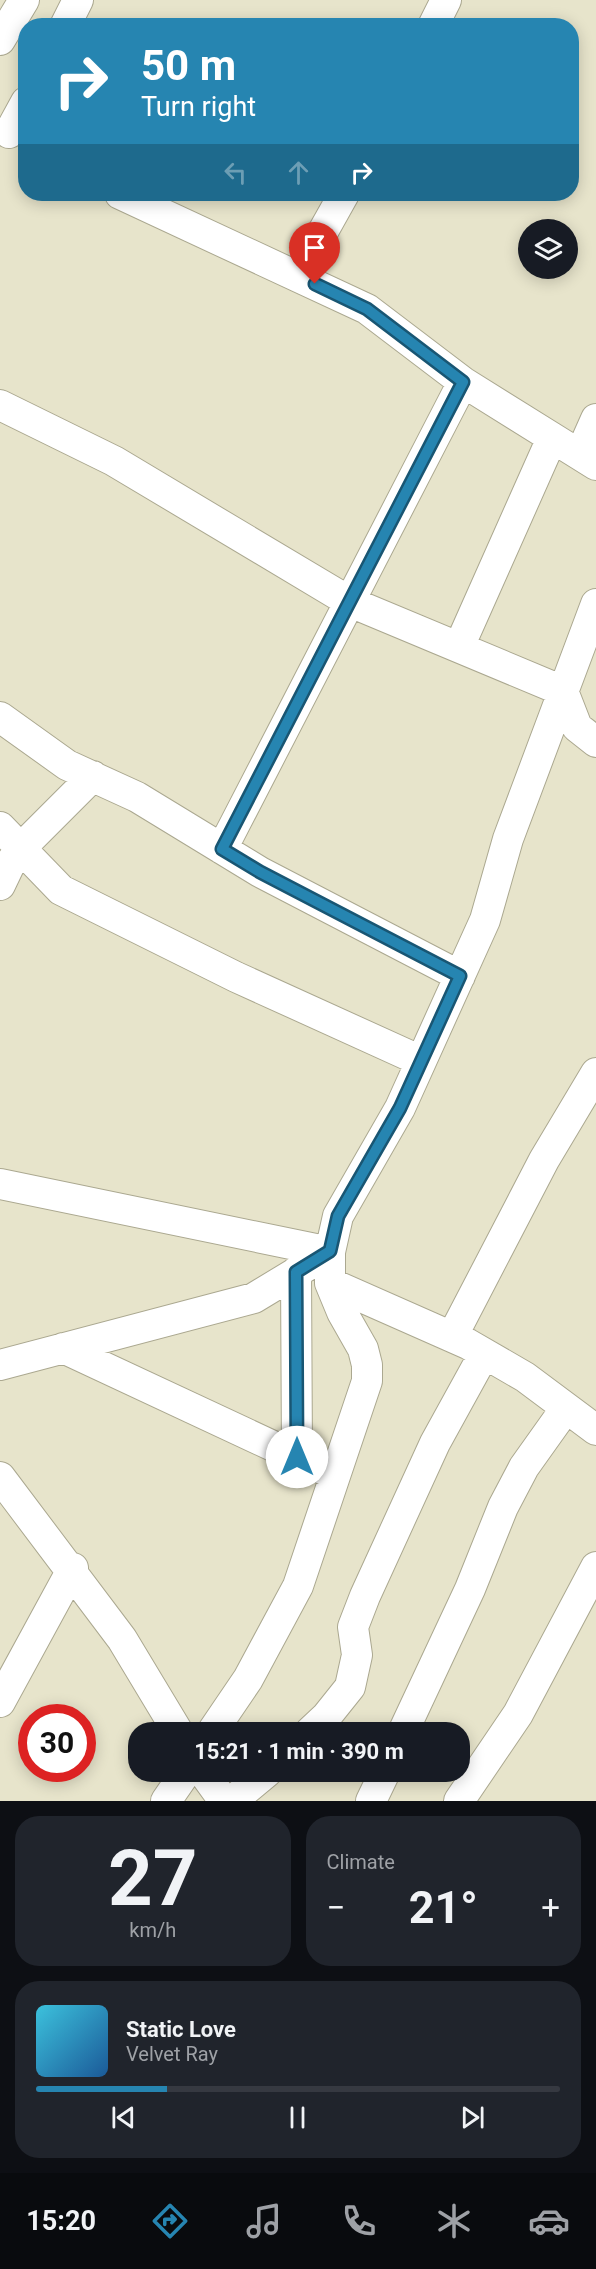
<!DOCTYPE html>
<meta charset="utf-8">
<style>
:root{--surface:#171b24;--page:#20242c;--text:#f1f3f6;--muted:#9ea1a6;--line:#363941;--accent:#2685b1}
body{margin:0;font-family:Roboto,sans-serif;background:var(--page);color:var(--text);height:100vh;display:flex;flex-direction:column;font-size:22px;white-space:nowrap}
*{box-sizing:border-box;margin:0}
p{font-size:20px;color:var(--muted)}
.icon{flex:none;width:33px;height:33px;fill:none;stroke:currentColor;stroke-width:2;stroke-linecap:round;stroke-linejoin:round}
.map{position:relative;height:1801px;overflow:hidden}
.panel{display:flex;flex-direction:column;gap:15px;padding:15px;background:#0d0f14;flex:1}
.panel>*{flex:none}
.hud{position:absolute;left:18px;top:18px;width:561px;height:183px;border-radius:24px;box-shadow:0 3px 15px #0003;background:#2685b1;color:#fff;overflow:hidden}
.controls{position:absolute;left:518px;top:219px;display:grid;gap:12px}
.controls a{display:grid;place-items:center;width:60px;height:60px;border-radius:50%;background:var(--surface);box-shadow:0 3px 15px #0003;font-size:30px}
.speed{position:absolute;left:18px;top:1704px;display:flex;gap:12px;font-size:30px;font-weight:700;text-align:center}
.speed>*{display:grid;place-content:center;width:78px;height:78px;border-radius:50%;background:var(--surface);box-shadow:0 3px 15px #0003;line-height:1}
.speed .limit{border:9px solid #d22;background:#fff;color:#111}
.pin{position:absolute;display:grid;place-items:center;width:51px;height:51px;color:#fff;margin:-62px -26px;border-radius:50% 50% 50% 0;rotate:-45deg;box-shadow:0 0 6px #0007}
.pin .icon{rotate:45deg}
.me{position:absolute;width:66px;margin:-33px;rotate:0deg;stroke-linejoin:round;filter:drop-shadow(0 0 4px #0008)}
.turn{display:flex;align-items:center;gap:21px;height:126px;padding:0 24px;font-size:27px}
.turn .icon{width:78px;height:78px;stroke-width:2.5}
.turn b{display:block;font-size:42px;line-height:51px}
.lanes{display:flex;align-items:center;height:57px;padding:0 24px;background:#0003;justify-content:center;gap:30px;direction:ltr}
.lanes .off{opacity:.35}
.big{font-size:45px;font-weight:700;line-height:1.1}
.panel .widget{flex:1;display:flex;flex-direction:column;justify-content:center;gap:9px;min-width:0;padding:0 21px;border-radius:24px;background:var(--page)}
.panel .dial{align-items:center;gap:0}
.dial b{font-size:78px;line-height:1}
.song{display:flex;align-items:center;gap:18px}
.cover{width:72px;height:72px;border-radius:9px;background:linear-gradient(135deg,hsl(190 70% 55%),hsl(210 70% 35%))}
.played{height:6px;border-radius:3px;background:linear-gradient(90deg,var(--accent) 25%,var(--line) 25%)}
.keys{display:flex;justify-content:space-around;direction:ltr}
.heat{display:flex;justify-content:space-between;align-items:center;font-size:33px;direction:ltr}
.panel .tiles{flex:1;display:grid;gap:15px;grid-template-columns:1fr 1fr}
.widget:last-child{grid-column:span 2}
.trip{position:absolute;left:128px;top:1722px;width:342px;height:60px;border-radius:24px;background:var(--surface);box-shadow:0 3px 15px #0003;font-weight:700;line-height:60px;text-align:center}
.tab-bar{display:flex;height:96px;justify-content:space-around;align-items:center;background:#090b0e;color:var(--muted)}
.tab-bar .icon{width:42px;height:42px}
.tab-bar .current{color:var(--accent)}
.tab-bar b{font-size:27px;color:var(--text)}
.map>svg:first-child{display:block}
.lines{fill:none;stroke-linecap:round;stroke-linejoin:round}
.minor-casing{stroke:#aba890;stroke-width:32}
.minor{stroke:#fff;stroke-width:30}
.route-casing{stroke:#195673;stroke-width:15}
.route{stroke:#2685b1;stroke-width:10}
</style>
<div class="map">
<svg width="596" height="1801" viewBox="0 0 596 1801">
<rect width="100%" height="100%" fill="#e7e4cb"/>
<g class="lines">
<!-- minor casing -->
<g class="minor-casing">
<path id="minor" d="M65,26L78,0
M433,26L446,0
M0,40L24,0
M9,133L26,102
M120,194L367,309L463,382L596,465
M298,276L344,194
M0,405L114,461L350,602L563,691L577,727L596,742
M580,455L596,419
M459,647L552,438
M0,717L67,765L137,797L260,872L460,976
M0,827L61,890L236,977L421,1061
M222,849L463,382
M0,885L11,862L21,848L93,776
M0,1184L330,1252
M296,1272L297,1457
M330,1283L468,1344L525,1377L596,1430
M452,1337L544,1160L596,1073
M63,1348L335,1475
M0,1365L254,1298L330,1252
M0,1477L122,1639L178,1732
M0,1702L73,1568
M212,1732L248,1679L298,1586L367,1381V1365L363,1349L342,1312L330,1283V1252L338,1216L400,1108L485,920L508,839L596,604
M310,1732L326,1717L350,1687L357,1655L353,1627L365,1596L435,1443L484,1354
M403,1732L470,1589L503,1507L524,1467L566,1408
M203,1772L224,1801
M166,1801L186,1772
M232,1801L267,1772
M371,1801L385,1772
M459,1801L518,1714L596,1567"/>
</g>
<!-- minor -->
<use href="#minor" class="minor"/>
</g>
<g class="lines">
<!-- route casing -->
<g class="route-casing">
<path id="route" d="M297,1457L296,1272L330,1251L338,1216L400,1108L460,976L260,872L222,849L463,382L367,309L315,284"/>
</g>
<!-- route -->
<use href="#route" class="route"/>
</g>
</svg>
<div class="controls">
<a><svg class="icon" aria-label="layers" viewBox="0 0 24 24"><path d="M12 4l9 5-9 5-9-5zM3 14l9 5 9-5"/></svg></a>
</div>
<div class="speed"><div class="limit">30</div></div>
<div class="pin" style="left:315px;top:284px;background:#d93025"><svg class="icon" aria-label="arrive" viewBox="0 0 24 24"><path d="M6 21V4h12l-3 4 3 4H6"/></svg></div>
<svg class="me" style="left:297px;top:1457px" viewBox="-20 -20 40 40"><circle r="19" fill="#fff"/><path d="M0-13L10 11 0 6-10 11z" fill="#2685b1"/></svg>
<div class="trip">15:21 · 1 min · 390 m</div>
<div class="hud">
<div class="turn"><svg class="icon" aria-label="right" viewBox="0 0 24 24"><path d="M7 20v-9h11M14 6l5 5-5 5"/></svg><div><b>50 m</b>Turn right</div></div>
<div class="lanes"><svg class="icon off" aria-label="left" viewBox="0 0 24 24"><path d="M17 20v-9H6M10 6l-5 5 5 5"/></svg><svg class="icon off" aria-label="ahead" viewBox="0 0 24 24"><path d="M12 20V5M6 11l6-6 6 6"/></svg><svg class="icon" aria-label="right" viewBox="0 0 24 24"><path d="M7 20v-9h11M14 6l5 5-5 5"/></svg></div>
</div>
</div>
<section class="panel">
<div class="tiles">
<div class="widget dial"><b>27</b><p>km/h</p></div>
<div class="widget"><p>Climate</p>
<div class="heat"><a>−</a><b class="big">21°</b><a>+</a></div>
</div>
<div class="widget">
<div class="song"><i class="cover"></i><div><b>Static Love</b><p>Velvet Ray</p></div></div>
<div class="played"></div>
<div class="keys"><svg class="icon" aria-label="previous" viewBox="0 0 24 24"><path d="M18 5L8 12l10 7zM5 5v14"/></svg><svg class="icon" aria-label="pause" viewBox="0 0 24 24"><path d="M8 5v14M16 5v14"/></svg><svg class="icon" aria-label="next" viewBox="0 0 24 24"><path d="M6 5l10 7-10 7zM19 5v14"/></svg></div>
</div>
</div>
</section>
<nav class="tab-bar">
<b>15:20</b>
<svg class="icon current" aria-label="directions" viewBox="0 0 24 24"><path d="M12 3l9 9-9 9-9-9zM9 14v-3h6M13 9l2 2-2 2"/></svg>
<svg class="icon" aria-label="music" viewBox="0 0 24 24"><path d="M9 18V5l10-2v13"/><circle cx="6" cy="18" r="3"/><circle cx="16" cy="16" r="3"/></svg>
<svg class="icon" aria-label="phone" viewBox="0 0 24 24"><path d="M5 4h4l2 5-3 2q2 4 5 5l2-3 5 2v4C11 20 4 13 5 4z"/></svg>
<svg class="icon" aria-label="climate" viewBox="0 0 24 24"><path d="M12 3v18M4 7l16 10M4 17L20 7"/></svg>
<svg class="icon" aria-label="car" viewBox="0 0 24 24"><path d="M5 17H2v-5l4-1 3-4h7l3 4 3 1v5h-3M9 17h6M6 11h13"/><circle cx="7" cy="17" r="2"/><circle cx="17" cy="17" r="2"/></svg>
</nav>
